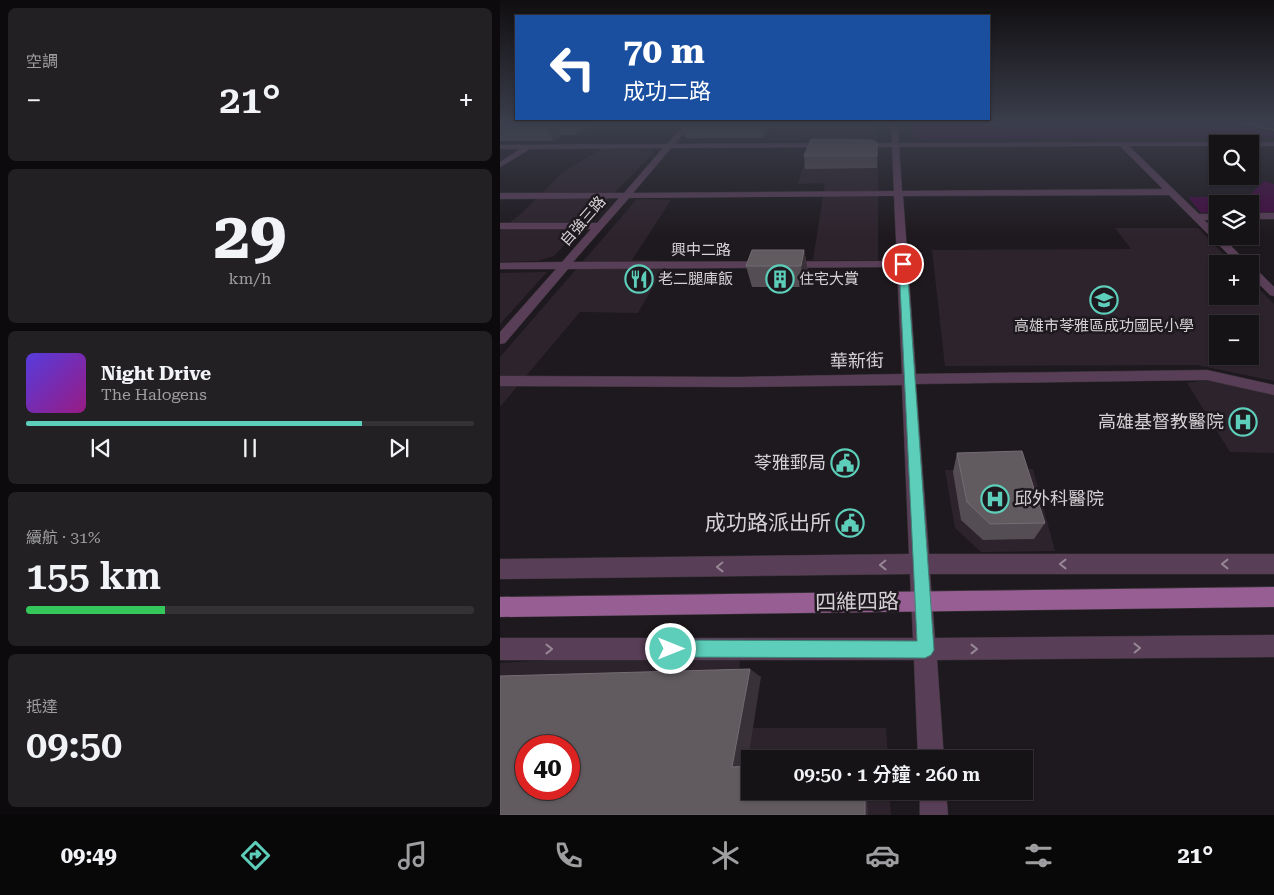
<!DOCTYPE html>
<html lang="zh-TW">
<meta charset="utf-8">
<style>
:root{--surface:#161316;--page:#232023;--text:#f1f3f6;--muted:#9e9ea1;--line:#353235;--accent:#5dceb9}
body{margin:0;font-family:"Roboto Serif","Noto Sans TC",serif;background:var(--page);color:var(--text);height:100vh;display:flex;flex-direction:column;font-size:19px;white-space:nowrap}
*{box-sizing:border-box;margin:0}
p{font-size:16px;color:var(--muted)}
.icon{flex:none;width:28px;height:28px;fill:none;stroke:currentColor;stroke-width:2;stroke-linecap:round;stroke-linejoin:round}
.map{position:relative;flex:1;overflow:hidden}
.drawer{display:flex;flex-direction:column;gap:8px;padding:8px;background:#0c0a0c;width:500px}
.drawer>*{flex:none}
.top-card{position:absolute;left:15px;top:15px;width:475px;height:105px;border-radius:0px;box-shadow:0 1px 4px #0004,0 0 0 1px var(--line);background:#1a4fa0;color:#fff;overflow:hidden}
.controls{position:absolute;left:709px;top:135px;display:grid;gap:10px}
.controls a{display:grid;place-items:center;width:50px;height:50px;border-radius:0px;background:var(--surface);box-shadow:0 1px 4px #0004,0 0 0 1px var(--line);font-size:25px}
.speed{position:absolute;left:15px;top:735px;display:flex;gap:10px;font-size:25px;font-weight:700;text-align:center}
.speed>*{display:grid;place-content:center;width:65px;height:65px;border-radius:50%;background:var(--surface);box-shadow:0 1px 4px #0004,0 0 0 1px var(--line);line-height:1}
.speed .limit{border:8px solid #d22;background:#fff;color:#111}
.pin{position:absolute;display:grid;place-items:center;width:42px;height:42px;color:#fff;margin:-21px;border:2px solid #fff;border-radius:50%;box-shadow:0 1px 5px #0007}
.me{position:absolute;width:55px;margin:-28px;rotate:90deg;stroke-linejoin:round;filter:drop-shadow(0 0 4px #0008)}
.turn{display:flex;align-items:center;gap:18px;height:105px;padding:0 25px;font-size:22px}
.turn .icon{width:65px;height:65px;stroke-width:2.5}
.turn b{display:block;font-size:35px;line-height:42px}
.big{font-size:38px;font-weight:600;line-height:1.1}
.drawer .tile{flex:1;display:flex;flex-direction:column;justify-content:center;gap:8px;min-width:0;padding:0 18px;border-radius:8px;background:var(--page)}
.drawer .dial{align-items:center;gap:0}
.dial b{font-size:65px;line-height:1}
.song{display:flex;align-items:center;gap:15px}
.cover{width:60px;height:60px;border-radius:8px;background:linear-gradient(135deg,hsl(250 70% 55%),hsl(310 70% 35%))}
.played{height:5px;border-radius:2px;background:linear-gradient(90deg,var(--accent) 75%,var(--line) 75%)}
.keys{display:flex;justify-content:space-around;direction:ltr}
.heat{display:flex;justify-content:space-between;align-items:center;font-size:28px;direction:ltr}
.charge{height:8px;border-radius:4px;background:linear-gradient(90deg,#34c759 31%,var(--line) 0)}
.trip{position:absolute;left:241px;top:750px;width:292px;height:50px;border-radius:0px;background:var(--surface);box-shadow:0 1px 4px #0004,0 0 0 1px var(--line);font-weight:600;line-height:50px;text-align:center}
.tab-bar{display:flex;height:80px;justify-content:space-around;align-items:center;background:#090809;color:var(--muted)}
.tab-bar .icon{width:35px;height:35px}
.tab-bar .selected{color:var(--accent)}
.tab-bar b{font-size:22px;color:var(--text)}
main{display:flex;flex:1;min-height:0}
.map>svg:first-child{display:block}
.built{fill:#2d232c;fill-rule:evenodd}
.green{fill:#440c43}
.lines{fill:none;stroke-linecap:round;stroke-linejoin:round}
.minor-casing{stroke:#373337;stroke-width:1}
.major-casing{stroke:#373337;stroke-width:1}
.minor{fill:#593e57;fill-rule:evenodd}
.major{fill:#975e93;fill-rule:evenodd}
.tram{stroke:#9a9599;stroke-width:1}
.wall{fill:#544d53}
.shaded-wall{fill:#383238}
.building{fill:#615b60;stroke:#736d72;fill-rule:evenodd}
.oneway{stroke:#968795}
.route{fill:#5dceb9;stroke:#3c8678}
.labels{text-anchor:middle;stroke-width:5;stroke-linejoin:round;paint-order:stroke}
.far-street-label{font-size:15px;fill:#d4d0d3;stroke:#1e191e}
.far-poi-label{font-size:15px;fill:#d4d0d3;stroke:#1e191e;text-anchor:start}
.street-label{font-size:18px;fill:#d4d0d3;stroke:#1e191e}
.poi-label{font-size:18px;fill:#d4d0d3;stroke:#1e191e;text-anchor:end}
.near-poi-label{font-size:21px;fill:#d4d0d3;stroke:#1e191e;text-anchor:end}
.near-street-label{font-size:21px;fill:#d4d0d3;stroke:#1e191e}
</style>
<main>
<section class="drawer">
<div class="tile"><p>空調</p>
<div class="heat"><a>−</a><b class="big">21°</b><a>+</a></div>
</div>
<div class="tile dial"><b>29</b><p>km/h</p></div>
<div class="tile">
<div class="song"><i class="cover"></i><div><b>Night Drive</b><p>The Halogens</p></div></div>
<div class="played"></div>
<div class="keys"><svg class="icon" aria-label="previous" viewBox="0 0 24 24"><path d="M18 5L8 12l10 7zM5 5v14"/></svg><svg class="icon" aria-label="pause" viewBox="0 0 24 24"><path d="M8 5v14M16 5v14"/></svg><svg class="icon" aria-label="next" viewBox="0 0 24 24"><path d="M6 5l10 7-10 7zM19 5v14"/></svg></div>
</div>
<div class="tile"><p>續航 · 31%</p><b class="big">155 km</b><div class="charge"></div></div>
<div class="tile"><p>抵達</p><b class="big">09:50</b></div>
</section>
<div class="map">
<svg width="774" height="815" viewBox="0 0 774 815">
<rect width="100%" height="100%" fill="#1e191e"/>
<!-- built -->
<path class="built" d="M274,123H378V260H313L325,183L298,184L311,140H265Z
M101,149H150L154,152L54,256L38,261L0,262V231L24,211L63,172Z
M137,199L171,200L132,260L168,261L138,313L80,312L0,407V357Z
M615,228H698L733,264H718V296H750V280L774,304V381L697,365L445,366L432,250L631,249ZM718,324H750V356H718Z
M47,272L0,324V273Z
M706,380L774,393V453L730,452L687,383Z
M533,469L555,551L481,552L455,528L445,470Z
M240,649L238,728H386L388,759H250V791H389L391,815H0V663ZM26,746H69V789H26Z"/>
<!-- green -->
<path class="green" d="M410,123H731L774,133V137L421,139L413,137Z
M764,181L774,184V212H750V204H718L717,212L701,213L688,197H748Z"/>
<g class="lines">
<!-- minor casing -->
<g class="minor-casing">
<path id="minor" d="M129,123H136L131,127L128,125Z
M143,123H192L175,144L329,143L333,145L329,147L171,148L133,193L394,191L392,147H357L353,145L357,143H392L391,123H397L399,143L721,142V144H718V146H629L699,214H718V220H704L718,232V236H721L749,264H738L669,195L403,196L416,374L707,370L774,385V395L707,380L416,384L429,554H774V574H430L435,638L774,635V657L437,660L444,759H418L414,660H0V638H413L410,574L0,579V559L409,554L402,385L239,387L0,386V376L239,377L402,374L397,267L68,269L5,343L0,344V332L56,269H0V263L62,262L91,229H0V223H97L119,198L0,199V193H124L163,148L30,149L0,167V162L20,149H0V145L167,144L184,125H146ZM620,146L663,189L402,191L399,147ZM394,196L397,261L73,262L129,198Z
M750,142H774V146H750V144H747Z
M750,213H774V219H750Z
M750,266L754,267L774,287V296L770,295L750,275Z
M420,791H446L448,815H420Z"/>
</g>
<!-- major casing -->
<g class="major-casing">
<path id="major" d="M774,587V607L0,617V597Z"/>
</g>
<!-- minor -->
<use href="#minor" class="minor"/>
<!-- major -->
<use href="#major" class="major"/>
<!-- tram -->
<path class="tram" d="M743,123L774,130"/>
</g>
<!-- wall -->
<path class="wall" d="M0,123H93L77,135H62L53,141H0Z
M180,123H272L264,138H185Z
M377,143V168L305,169L304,156Z
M304,250L308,271L304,287H252L246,266Z
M457,453L545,523L534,539L483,540L461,520L453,472Z"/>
<!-- shaded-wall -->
<path class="shaded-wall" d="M44,123H56L62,135L53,141Z
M72,123H93L77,135Z
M261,123H272L264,138Z
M304,250L308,271L304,287L301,266Z
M250,669L261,677L247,766L232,767Z
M365,791H367L368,815H365Z"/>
<!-- building -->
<path class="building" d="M311,139L372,140L377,143V156H304Z
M252,250H304L301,266H246Z
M522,451L545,523L490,524L467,502L457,453Z
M250,669L232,767L250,766V791H365V815H0V676ZM26,746H69V789H26Z"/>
<!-- one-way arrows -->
<defs><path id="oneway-chevron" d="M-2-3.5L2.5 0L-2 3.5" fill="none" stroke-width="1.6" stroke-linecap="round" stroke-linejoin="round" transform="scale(1.25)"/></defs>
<g class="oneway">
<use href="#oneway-chevron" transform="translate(563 564) rotate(180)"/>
<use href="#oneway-chevron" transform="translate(725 564) rotate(180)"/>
<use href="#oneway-chevron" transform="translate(383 565) rotate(179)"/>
<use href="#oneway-chevron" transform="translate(220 567) rotate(179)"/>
<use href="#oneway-chevron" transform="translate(637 648) rotate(-1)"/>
<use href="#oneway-chevron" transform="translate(49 649)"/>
<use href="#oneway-chevron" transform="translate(474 649)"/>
</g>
<!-- sky -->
<linearGradient id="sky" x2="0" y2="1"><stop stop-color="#100e10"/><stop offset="0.52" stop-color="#3b3e4c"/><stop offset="1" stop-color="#3b3e4c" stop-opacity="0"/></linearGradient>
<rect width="774" height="237" fill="url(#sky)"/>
<!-- route -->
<path class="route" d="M403,262L407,264L434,650L431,655L425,658L171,657L165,655L162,649L165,643L171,640L417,641L399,264Z"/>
<!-- icons -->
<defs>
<g id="restaurant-ring" transform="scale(1.4375)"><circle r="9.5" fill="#1e191e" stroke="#5dceb9" stroke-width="1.5"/><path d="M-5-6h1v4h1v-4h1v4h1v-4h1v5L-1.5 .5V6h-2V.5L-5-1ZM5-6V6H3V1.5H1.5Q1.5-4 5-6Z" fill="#5dceb9"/></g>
<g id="building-ring" transform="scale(1.4375)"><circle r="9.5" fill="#1e191e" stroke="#5dceb9" stroke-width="1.5"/><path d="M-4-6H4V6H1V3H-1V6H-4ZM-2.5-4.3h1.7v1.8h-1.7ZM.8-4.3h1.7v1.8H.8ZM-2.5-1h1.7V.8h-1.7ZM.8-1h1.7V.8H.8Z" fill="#5dceb9"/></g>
<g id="school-ring" transform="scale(1.4375)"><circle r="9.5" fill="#1e191e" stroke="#5dceb9" stroke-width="1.5"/><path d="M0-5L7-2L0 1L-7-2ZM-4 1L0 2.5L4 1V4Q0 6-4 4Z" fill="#5dceb9"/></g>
<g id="hospital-ring" transform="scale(1.4375)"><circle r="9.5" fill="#1e191e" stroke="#5dceb9" stroke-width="1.5"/><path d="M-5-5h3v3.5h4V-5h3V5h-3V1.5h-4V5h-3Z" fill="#5dceb9"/></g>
<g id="civic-ring" transform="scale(1.4375)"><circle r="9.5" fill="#1e191e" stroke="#5dceb9" stroke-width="1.5"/><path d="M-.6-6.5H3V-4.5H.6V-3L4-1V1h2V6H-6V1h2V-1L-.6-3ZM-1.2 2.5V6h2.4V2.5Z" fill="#5dceb9"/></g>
</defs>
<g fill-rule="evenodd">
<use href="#restaurant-ring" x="139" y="279"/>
<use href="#building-ring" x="280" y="279"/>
<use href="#school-ring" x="604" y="300"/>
<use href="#hospital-ring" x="743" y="422"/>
<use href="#civic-ring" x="345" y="463"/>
<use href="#hospital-ring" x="495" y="499"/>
<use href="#civic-ring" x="350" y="523"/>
</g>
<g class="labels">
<!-- far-street labels -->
<g class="far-street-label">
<text transform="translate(83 221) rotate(-49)" y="5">自強三路</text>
<text x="201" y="255">興中二路</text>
</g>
<!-- far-poi labels -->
<g class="far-poi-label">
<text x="158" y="284">老二腿庫飯</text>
<text x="299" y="284">住宅大賞</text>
<text x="604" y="331" text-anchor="middle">高雄市苓雅區成功國民小學</text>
</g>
<!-- street labels -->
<g class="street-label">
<text transform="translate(357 361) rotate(-1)" y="6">華新街</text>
</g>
<!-- poi labels -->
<g class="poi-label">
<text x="724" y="428">高雄基督教醫院</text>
<text x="326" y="469">苓雅郵局</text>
<text x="514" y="505" text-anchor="start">邱外科醫院</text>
</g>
<!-- near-poi labels -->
<g class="near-poi-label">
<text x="331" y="530">成功路派出所</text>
</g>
<!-- near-street labels -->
<g class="near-street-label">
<text transform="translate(357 602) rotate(-1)" y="7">四維四路</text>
</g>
</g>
</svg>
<div class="controls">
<a><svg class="icon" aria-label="search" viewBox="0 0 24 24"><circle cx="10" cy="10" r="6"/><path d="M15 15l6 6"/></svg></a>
<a><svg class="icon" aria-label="layers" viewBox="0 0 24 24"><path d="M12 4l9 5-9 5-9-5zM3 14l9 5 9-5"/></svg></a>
<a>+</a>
<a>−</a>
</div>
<div class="speed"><div class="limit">40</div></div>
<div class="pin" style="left:403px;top:264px;background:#d93025"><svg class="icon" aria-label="arrive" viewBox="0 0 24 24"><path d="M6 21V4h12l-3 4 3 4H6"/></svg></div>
<svg class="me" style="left:171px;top:649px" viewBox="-20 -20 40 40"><circle r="17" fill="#5dceb9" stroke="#fff" stroke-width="3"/><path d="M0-11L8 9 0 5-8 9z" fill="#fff"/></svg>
<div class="trip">09:50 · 1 分鐘 · 260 m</div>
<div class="top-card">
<div class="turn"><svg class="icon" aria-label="left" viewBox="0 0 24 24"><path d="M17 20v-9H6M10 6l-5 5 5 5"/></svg><div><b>70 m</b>成功二路</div></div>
</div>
</div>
</main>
<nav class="tab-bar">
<b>09:49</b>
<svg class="icon selected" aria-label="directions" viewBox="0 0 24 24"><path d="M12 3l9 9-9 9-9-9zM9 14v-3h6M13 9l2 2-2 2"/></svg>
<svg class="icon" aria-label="music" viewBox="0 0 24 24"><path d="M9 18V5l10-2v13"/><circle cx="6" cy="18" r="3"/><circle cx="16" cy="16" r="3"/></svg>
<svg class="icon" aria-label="phone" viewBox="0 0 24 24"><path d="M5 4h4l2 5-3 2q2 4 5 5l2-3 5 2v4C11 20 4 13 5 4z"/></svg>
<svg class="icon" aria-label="climate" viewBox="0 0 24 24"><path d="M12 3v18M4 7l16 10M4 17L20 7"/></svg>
<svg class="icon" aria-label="car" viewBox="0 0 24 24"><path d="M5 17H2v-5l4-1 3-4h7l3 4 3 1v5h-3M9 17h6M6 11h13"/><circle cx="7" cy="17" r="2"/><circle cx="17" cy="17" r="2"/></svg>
<svg class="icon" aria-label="filters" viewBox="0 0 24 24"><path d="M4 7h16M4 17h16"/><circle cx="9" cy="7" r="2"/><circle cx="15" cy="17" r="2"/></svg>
<b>21°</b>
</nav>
